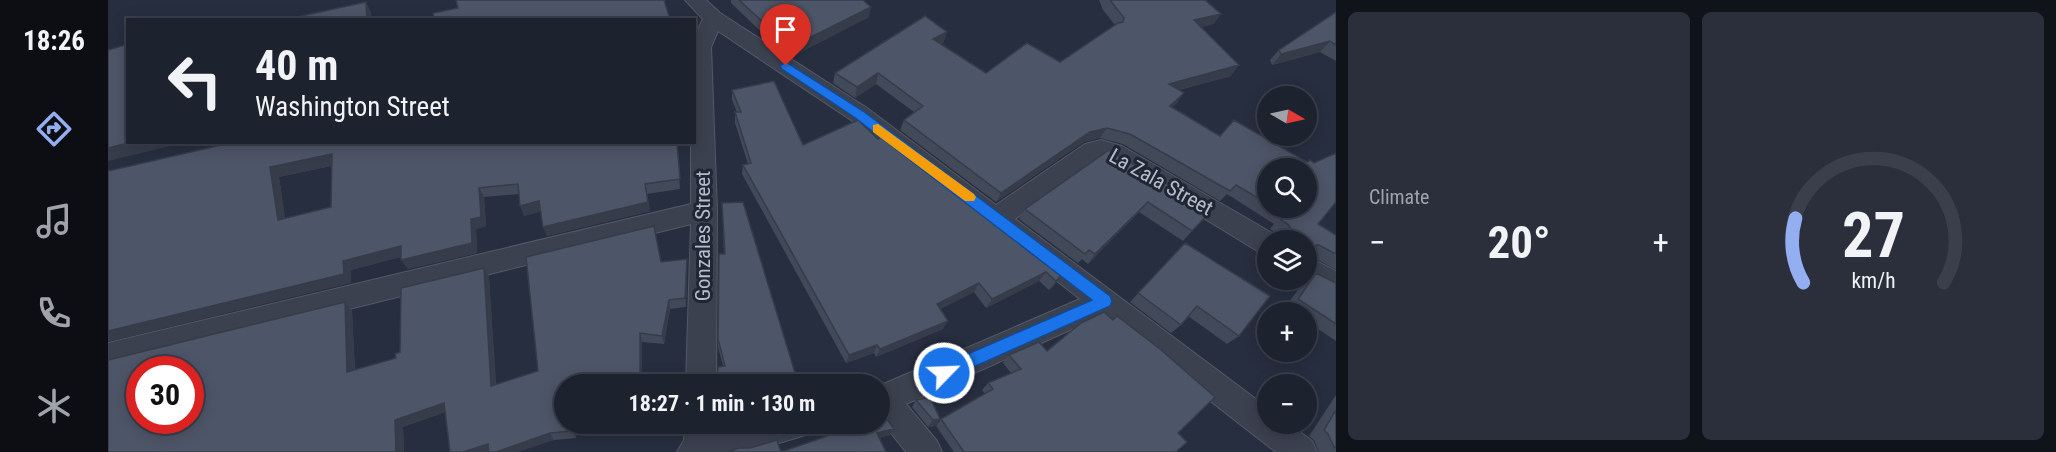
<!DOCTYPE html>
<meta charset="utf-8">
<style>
:root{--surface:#1d222f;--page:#2a2f3b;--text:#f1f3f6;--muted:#a0a4aa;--line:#3b3f4b;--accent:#94aef2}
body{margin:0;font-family:"Roboto Condensed",sans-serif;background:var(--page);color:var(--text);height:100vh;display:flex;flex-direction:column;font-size:22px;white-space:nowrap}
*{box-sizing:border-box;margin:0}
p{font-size:20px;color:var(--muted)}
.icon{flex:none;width:33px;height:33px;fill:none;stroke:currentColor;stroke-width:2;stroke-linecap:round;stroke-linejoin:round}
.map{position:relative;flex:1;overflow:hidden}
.drawer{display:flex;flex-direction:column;gap:12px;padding:12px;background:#10131a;width:720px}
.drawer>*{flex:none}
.guide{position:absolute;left:18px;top:18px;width:570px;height:126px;border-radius:0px;box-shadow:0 3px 15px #0003,0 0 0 2px var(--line);background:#1d222f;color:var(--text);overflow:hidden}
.needle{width:39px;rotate:99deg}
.tools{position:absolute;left:1149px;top:86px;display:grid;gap:12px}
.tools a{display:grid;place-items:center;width:60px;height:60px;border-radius:50%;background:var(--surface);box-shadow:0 3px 15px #0003,0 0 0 2px var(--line);font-size:30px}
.speed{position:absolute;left:18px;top:356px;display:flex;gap:12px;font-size:30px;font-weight:700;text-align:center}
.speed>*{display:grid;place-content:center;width:78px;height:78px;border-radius:50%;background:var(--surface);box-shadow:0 3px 15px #0003,0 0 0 2px var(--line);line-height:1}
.speed .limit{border:9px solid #d22;background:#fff;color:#111}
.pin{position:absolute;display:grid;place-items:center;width:51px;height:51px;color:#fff;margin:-62px -26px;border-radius:50% 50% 50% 0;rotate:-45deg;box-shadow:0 0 6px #0007}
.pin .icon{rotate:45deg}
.me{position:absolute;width:66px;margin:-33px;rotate:66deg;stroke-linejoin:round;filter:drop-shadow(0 0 4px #0008)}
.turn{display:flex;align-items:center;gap:21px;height:126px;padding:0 30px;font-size:27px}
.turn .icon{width:78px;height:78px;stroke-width:2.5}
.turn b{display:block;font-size:42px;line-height:51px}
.big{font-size:45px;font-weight:700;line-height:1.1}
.drawer .card{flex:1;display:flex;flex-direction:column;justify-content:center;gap:9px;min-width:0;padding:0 21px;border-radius:9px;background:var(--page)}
.drawer .dial{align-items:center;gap:0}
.dial svg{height:156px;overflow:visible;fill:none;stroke:var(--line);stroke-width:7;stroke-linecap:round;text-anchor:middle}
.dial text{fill:var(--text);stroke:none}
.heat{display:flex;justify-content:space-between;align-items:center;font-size:33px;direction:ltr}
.drawer .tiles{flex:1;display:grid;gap:12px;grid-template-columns:repeat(2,1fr)}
.trip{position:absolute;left:446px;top:374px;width:336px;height:60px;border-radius:30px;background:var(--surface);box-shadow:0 3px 15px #0003,0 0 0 2px var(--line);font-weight:700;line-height:60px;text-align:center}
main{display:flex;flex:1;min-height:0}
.dock{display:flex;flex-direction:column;width:108px;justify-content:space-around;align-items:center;background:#0c0e13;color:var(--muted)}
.dock .icon{width:42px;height:42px}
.dock .active{color:var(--accent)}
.dock b{font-size:27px;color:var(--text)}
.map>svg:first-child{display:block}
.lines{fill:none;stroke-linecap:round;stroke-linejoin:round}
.street-casing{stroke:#535966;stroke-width:2}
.street{fill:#3b414f;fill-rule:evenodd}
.wall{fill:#424959;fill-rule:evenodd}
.shaded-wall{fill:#363c49}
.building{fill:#4d5568;stroke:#363c49;stroke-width:1.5;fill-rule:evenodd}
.route{fill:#1a73e8;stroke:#114b97;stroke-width:1.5}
.slow{fill:#f59e0b}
.labels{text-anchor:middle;stroke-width:6;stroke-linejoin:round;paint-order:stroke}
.street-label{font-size:21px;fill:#b7bcc9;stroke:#202634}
</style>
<main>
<nav class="dock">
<b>18:26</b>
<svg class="icon active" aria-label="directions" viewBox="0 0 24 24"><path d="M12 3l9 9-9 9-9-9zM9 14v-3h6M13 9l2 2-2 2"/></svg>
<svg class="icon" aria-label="music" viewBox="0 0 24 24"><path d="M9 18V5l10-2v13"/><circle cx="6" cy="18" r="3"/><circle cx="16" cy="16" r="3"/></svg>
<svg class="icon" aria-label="phone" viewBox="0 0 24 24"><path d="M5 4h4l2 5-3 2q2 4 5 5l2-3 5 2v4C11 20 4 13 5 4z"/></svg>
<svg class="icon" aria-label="climate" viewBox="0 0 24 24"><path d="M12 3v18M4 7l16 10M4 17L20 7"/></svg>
</nav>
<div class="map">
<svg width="1228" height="452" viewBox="0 0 1228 452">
<rect width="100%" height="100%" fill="#272e3f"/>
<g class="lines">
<!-- street casing -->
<g class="street-casing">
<path id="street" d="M577,0H598L612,13L759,108L888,205L977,144L993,140L1014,146L1169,236L1171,240H1160V255L1151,252L999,159L993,158L907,219L1160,408V423H1180L1204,441L1209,452H1168L993,316L798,404L829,441L834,452H798L771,418V386L972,299L743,120L610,31L603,47L609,211L608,384H578L583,224L0,369V343L583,204V142H586V38L595,19Z
M1198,256L1228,271V297L1195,279H1198Z
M577,423H607V430L634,423H705L701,434L641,452H569L576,440Z"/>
</g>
<!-- street -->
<use href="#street" class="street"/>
</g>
<!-- wall -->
<path class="wall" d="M623,0H755L761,17L683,57L670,48L623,3Z
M991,0H1097L1106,24L1093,27L1123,76L1071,90L1069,103L1064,107L1112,136L1199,162L1206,163L1228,153V203L1226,204L1210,224L1228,235V270L1203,256L1198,260V240H1167L1171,237L1170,234L1162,229L1166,224L1119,194L1112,201L1015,144L992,138L976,142L888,202L792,130L796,120L806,112L768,84L747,98L725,83L727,73L839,32L835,43L833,44L878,73L952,62L1007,25L995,10ZM1160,168L1198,207H1160Z
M1228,12V61L1212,52L1164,65L1162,60L1171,50Z
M624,90L695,145L770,139L955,274L948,283L941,290L931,281L878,308L866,292L832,309L835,329L768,357L766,353L738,363L634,174L635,165L640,164L627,123V112H629L624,100Z
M569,142L572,189L539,194L542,211L439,236L435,227L433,211L416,216L411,194L376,197L378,226L368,229L369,253L300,269L293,260V257L243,270V283L0,171ZM223,166V207L177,219L171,177Z
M1001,150L1084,231L1075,241L1031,212L980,264L974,259L970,263L911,219L917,209Z
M614,203L688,376L686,383L684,384H601V379L609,378L615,366L610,347V339L616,254Z
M1077,243L1131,336L1119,344L1080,316L1073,325L1063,333L1022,302Z
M579,259V268L578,307L562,309L556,344L534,342L456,423H505L469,426L468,438L446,440L379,452L337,412L295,427L296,452H0L237,302L244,311L247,370L288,358L292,352L376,268L381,277L388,385L430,371L553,262Z
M1208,273L1228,283V341L1198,321V312H1185L1177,307L1196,282Z
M939,351L1070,433L1068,452H846L828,426L833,419L877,394L874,390L880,383L903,373L895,363L901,355Z
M1228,395V452H1211L1206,440L1201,436Z
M808,400L832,419L827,426L820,427L804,407Z
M719,423H771L782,435L771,438L673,452L720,436L717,428Z"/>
<!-- shaded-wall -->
<path class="shaded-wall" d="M258,2L263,12L264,20H259Z
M763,7L761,17L683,57L685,46Z
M1113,14L1106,24L1078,31L1086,20Z
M839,32L835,43L822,50L825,39Z
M1222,41L1212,52L1164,65L1173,54Z
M1131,65L1123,76L1054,94L1061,84Z
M770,73L768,84L747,98L749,87Z
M1076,93L1069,103L1054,117L1062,106Z
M999,128L992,138L976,142L888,202L893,193L982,132Z
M24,142H79L0,161V148Z
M224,154L231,164L171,177L179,230L170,220L162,167Z
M371,188L376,197L378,226L368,229L369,253L300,269L293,260L363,219Z
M431,201L435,211L416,216L412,206Z
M540,202L542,211L439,236L435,227Z
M1040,202L1031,212L980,264L987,254Z
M293,246L300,255L243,270V283L0,342V331L235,261Z
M579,259V268L578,307L577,298Z
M376,268L381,277L388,393L383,386Z
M938,272L931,281L878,308L884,299Z
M955,274L948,283L941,290L948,281Z
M871,283L866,292L824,313L829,304Z
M561,300L562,309L556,344L554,336Z
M237,302L244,311L247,380L239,372Z
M840,321L835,329L768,357L772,349Z
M532,333L534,342V384H532Z
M769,345L766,353L738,363L741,355Z
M688,376L686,383L684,384H662Z
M336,403L343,410L295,427L296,452H288L287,420Z
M832,419L827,426L820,427L825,420Z
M465,423H467L469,426L468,438L465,431Z
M786,429L782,435L765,439L769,433Z
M442,433L446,440L410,452H388Z
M380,444L385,450L379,452H355Z"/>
<!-- building -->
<path class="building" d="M348,0H556L562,19L326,20L325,13L350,8Z
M631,0H755L763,7L685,46L671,37Z
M1002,0H1097L1113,14L1086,20L1131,65L1061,84L1076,93L1062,106L1112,136L1126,120L1199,162L1202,160L1206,163L1228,153V202L1210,224L1228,235V254L1211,245H1208V253L1198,247V240H1187L1176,233L1184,231L1181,225L1173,220L1177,214L1165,207H1198V168H1160V204L1128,185L1122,191L1022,134L999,128L982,132L893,193L796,120L815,106L770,73L749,87L727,73L817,16L839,32L825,39L878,73L919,43L952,62L1010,23L1015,22L1016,18Z
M258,2L259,20H175Z
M1228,12V45L1222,41L1173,54L1171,50Z
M20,44V142H24L0,148V50Z
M666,81L695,145L750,120L770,139L775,135L955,274L948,281L938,272L884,299L871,283L829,304L840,321L772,349L769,345L741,355L635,165L643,163L627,112H633L624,90Z
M126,142H569L572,179L537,184L540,202L435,227L431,201L412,206L410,184L371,188L373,217L363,219L364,243L293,260V246L235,261L236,274L0,331V171ZM224,154L223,207L170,220L162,167Z
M1001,150L1104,210L1084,231L1040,202L987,254L981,250L977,254L917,209Z
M635,202L688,376L674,382L662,384H602L601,379L609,378L610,367L617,366L610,339L611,254H617L614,203Z
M546,226L553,262L579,259L577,298L561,300L554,336L532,333V384H456V423H465V431L442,433L388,452H381L380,444L355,452H342L336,403L287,420L288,452H0V360L237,302L239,372L288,358L287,354L292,352L293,288L376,268L383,386L430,371L418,257ZM32,369H82V420H32Z
M1077,243L1162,296L1131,336L1089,306L1073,325L1030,293Z
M1208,273L1228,283V324L1190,299Z
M996,312L1005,320L1009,316L1052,349L1107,397L1070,433L1079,442L1068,452H856L833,419L885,389L880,383L913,369L901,355L931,342L939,351L973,323Z
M822,397L832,419L825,420L808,400Z
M771,409H772L786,429L769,433L778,452H620L631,448H642L669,440L673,452L725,434L720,423H771Z
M1228,410V448L1226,447L1220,434L1216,430Z"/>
<!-- route -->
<path class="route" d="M678,62L755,111L1002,296L1004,301L1002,306L841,378L836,380L830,378L828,373L830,367L984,300L746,117L674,69L672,66Z"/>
<!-- slow -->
<path class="slow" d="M770,124L866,194L868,197L866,201H857L765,132V125Z"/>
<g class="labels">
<!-- street labels -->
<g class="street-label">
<text transform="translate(1053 182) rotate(29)" y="7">La Zala Street</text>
<text transform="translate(595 236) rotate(-90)" y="7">Gonzales Street</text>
</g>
</g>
</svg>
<div class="tools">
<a><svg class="needle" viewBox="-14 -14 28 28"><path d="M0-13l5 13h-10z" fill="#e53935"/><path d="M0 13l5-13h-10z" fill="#a0a4aa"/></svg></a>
<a><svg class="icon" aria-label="search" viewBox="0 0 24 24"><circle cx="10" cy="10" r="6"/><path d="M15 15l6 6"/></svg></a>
<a><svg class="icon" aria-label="layers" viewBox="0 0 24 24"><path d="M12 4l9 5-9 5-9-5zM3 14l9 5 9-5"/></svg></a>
<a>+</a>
<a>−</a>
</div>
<div class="speed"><div class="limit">30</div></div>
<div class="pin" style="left:678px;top:66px;background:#d93025"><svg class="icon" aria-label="arrive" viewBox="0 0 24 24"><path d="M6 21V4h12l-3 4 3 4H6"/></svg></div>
<svg class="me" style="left:836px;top:373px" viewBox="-20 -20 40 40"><circle r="17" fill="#1a73e8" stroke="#fff" stroke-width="3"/><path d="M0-11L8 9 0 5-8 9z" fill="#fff"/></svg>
<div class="trip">18:27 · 1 min · 130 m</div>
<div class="guide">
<div class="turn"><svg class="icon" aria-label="left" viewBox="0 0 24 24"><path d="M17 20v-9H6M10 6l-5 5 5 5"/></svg><div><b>40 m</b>Washington Street</div></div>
</div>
</div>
<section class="drawer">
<div class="tiles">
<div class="card"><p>Climate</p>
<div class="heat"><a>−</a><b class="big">20°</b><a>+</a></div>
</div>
<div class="card dial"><svg viewBox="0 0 100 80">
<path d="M14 69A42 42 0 1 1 86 69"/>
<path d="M14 69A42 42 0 0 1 10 36" stroke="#94aef2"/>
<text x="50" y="56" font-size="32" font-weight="700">27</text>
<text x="50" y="72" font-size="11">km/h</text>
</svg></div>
</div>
</section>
</main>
